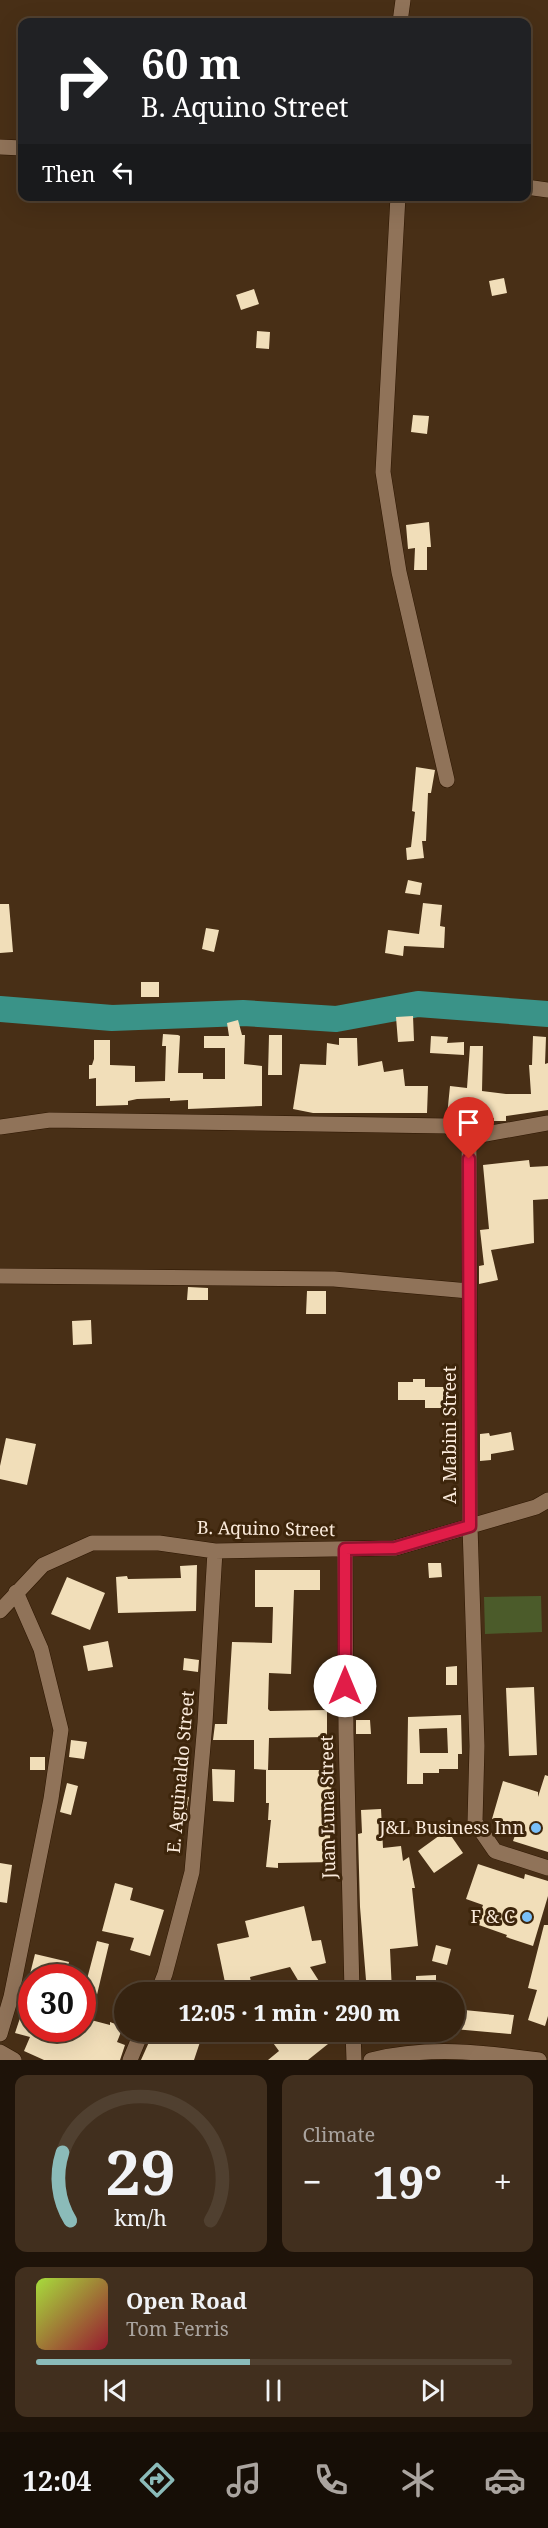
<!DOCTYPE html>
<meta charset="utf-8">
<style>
:root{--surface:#362310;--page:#412f1e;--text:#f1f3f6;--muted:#aaa49f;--line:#504030;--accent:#8bbbb9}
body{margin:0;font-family:"Noto Serif",serif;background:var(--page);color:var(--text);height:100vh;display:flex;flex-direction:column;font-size:22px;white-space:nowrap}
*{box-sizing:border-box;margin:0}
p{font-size:20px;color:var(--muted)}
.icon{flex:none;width:33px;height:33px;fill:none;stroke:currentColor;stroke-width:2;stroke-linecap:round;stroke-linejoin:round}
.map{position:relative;height:2060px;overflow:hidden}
.sheet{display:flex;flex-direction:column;gap:15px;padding:15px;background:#1e1309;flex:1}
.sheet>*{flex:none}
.banner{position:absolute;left:18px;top:18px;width:513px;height:183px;border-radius:12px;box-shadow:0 6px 24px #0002,0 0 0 2px var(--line);background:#202124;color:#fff;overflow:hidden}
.speed{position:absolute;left:18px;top:1964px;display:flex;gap:12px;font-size:30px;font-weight:700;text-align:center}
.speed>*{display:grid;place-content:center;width:78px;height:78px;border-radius:50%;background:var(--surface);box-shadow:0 6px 24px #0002,0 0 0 2px var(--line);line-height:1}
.speed .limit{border:9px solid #d22;background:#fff;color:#111}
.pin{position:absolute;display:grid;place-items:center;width:51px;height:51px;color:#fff;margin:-62px -26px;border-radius:50% 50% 50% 0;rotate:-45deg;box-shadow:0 0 6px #0007}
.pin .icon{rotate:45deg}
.me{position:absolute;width:66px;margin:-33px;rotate:0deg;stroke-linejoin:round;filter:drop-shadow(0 0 4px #0008)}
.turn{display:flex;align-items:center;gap:21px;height:126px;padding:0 24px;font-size:27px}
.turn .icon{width:78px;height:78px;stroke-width:2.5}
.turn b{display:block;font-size:42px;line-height:51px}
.then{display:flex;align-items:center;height:57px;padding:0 24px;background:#0003;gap:12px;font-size:22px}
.big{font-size:45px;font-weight:800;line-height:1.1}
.sheet .card{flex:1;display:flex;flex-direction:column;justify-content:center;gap:9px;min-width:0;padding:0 21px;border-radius:12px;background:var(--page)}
.sheet .dial{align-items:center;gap:0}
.dial svg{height:156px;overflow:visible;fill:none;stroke:var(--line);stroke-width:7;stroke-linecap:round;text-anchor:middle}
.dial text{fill:var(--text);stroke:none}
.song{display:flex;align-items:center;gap:18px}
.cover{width:72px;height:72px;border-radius:9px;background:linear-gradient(135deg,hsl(80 70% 55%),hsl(350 70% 35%))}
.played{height:6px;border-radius:3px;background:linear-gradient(90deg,var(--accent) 45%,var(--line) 45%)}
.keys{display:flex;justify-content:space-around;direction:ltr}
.heat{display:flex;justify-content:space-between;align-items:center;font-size:33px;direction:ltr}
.sheet .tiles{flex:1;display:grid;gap:15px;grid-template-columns:1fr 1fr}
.card:last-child{grid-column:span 2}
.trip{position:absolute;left:114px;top:1982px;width:351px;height:60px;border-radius:30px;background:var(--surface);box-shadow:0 6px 24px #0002,0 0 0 2px var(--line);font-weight:800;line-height:60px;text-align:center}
.tab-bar{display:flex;height:96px;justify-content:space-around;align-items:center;background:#160e06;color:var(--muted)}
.tab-bar .icon{width:42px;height:42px}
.tab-bar .on{color:var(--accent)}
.tab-bar b{font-size:27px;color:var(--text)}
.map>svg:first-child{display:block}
.green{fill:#4b5b2a}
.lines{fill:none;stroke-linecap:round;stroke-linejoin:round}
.river{stroke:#3a9388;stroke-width:26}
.building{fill:#f1deb9;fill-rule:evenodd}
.minor-casing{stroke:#2d1600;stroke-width:16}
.minor{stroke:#907359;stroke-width:15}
.route-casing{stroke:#92132f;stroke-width:15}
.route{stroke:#e11d48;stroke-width:10}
.poi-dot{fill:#79bff8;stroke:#3d250b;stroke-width:2}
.labels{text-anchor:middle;stroke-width:6;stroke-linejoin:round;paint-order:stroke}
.street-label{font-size:18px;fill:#fbebdc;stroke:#3d250b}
.poi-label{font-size:18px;fill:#fbebdc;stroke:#3d250b;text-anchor:end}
</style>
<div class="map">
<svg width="548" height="2060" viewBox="0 0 548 2060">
<rect width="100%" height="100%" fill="#482f16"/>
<!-- green -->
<path class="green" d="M541,1596L542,1632L485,1634L484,1597Z"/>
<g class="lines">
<!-- river -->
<path class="river" d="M0,1009L112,1018L243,1013L336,1019L418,1004L548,1014"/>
</g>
<!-- building -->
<path class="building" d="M504,278L507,293L492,296L489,281Z
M254,289L259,304L241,310L236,295Z
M257,331L270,332L269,349L256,348Z
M413,415L429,416L427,434L411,432Z
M429,522L431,547H427V570H414L415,548L408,549L406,525Z
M416,767L435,770L431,793H428L426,841H422L424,858L407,860L406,848L411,847L415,812L412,811Z
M408,880L422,883L420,895L405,893Z
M423,903L442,905L440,926L445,927L444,948L404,946L403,956L385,953L388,930L419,934Z
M0,904H9L13,952L0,953Z
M206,928L219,930L214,952L202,949Z
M141,982H159V997H141Z
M413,1016L414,1041L398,1042L396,1017Z
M238,1020L242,1035H245L244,1064L262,1066V1106L188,1109V1100L170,1101V1098L137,1099L128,1101V1105L96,1106V1078L89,1079V1065H92L94,1059V1040H110V1065L135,1066V1082L165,1081L166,1046H162L163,1034L178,1035L180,1036L178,1073H203V1079H225V1048H204V1036H229L227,1023Z
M269,1035H282V1075H268Z
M431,1036L448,1037L447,1043L464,1042V1055L430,1053Z
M533,1036L546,1037L545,1064L548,1063V1110L506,1116V1121H494V1118L465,1119L447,1116L450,1086L467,1088L470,1046H483L482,1091L506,1094H531L529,1065H532Z
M339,1038H357L358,1066L382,1061L384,1072L403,1069L405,1086H428L427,1113H313L293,1109L300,1064L326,1065L327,1043L339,1045Z
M529,1160L530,1167L548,1166V1199L533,1200L534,1243L491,1250L498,1280L479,1284V1266L484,1265L480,1230L489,1229L483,1165Z
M188,1287L208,1288V1300H187Z
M307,1291H326V1314H306Z
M91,1320L92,1344L73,1345L72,1321Z
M413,1379H425V1387H456L455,1404H443V1408H425V1400H398V1382H413Z
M511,1432L514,1450L491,1454V1460L480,1461V1434L489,1433L490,1436Z
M6,1438L36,1444L27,1485L0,1479V1466Z
M428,1563H441L442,1577L429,1578Z
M197,1565L196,1611L118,1613L116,1577L127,1576L128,1579L181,1578L180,1566Z
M255,1570H320V1590H294L291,1674L269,1673L268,1709L270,1711L327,1710V1737L269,1738L268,1770L254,1769V1740H213L215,1724H227L232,1642L272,1643L273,1607H255Z
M67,1577L105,1593L90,1630L51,1614Z
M108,1641L113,1667L88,1671L83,1646Z
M184,1658L199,1660L198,1672L183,1670Z
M457,1666V1685H446V1667Z
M534,1687L537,1755L509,1756L506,1688Z
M461,1715L462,1754H458V1769H439V1773H423V1784H407L408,1717ZM447,1728L448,1753H420L419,1729Z
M356,1720H370L371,1734H356Z
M71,1740L87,1742L84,1759L69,1757Z
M30,1757H45V1770H30Z
M212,1769L235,1770L234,1802L213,1801Z
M266,1770H332L330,1839H333V1862L278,1863V1868L266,1867L271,1820H268L269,1803H266Z
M545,1775L548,1776V1852L513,1841L518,1827L492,1819L503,1781L538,1792V1797Z
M67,1783L78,1786L71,1815L60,1812Z
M177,1795L189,1797L185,1819L173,1817Z
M381,1809L383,1848L401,1846L403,1861L409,1857L415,1888H412L418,1946L390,1949L392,1992H367L360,1907L358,1834L362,1833L361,1810Z
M447,1830L463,1853L434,1873L418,1851Z
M0,1863L12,1865L7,1903L0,1902Z
M478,1864L524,1879L525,1874L548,1881V1896L533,1946L506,1937L507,1935L476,1924L483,1905L466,1899Z
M115,1883L133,1888L130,1900L164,1910L150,1956L130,1950L134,1938L102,1931Z
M304,1906L312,1941L321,1940L326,1963L310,1967L326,1992H305L290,1967L250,1977L253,1992H227L217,1944L249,1937L245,1921Z
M544,1925H548V2016L545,2026L528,2020L537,1990L528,1988Z
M97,1941L109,1944L91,2020L110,2025V2022L123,2027L117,2042L125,2045L120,2060H44L24,2051L30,2037L15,2033L30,1988L32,2034L34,2028H59L73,2034L75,2028H82V1998Z
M436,1945L451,1949L447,1965L432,1961Z
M35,1954L69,1962L65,1977H34L30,1974Z
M436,1975V1992H416V1976Z
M454,2009L514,2015L511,2034L454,2029Z
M154,2031H195L203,2033L194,2060H141Z
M283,2031H289L294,2037L303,2031H318L328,2044L308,2060H268L279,2051L271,2040Z"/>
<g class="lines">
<!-- minor casing -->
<g class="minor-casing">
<path id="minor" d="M400,22L403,0
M0,147L22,148
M526,187L548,190
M398,196L383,472L399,572L447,780
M0,1127L50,1120L447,1126L469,1137L548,1123
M469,1137L470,1526L477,1746L475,1822L495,1851L548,1868
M0,1276L334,1279L469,1291
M345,1549L346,1732L352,1992
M0,1611L43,1565L92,1543H159L215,1551L395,1548L536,1507L548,1500
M158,1992L165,1974L192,1872L205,1723L215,1551
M353,2031L354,2060
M0,2034L11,1997L51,1799L61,1730L41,1649L16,1592
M0,2052L14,2060
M130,2060L142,2031
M371,2060C427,2046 483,2052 539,2060"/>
</g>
<!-- minor -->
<use href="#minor" class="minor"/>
</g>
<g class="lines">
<!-- route casing -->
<g class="route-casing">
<path id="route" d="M345,1686V1549L395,1548L470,1526L469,1159"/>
</g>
<!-- route -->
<use href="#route" class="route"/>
</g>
<!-- markers -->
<g class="poi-dot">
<circle cx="536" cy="1828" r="6"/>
<circle cx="527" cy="1917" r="6"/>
</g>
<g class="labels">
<!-- street labels -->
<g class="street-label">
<text transform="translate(450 1435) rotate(-90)" y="6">A. Mabini Street</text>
<text transform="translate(266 1529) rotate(1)" y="6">B. Aquino Street</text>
<text transform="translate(181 1772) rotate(-85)" y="6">E. Aguinaldo Street</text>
<text transform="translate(328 1807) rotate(-91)" y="6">Juan Luna Street</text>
</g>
<!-- poi labels -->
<g class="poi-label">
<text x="524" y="1834">J&amp;L Business Inn</text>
<text x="515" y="1923">F &amp; C</text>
</g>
</g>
</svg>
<div class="speed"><div class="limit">30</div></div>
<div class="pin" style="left:469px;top:1159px;background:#d93025"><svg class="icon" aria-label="arrive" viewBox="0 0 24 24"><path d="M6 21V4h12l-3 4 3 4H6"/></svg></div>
<svg class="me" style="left:345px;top:1686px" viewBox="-20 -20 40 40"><circle r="19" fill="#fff"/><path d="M0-13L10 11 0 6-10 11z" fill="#e11d48"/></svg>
<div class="trip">12:05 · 1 min · 290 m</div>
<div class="banner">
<div class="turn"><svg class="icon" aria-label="right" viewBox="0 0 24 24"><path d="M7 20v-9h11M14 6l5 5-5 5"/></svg><div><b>60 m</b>B. Aquino Street</div></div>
<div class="then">Then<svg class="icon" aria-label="left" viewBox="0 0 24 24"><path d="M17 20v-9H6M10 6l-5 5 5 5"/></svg></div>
</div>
</div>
<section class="sheet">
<div class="tiles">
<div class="card dial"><svg viewBox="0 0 100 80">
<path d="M14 69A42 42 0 1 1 86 69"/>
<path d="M14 69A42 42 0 0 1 10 34" stroke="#8bbbb9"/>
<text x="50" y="56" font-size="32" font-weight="700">29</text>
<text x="50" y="72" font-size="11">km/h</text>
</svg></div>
<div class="card"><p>Climate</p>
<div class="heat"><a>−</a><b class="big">19°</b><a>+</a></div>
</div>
<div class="card">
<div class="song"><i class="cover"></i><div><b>Open Road</b><p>Tom Ferris</p></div></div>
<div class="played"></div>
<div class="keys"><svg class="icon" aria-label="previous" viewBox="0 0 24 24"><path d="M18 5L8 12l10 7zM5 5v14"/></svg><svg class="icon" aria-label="pause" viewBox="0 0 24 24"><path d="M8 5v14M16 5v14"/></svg><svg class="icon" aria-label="next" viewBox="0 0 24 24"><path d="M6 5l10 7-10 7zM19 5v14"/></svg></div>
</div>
</div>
</section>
<nav class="tab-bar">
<b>12:04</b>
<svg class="icon on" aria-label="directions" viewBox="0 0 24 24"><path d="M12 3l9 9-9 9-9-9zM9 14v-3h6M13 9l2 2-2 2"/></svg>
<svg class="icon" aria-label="music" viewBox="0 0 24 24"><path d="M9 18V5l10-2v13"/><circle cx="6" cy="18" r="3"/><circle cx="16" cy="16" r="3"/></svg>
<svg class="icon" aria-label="phone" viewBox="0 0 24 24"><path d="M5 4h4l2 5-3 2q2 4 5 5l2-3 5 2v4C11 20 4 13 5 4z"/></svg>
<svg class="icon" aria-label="climate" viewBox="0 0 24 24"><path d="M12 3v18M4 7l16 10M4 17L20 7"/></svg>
<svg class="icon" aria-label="car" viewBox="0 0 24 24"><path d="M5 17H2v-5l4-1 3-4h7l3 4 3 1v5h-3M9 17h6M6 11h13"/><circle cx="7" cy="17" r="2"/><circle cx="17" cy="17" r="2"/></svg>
</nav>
